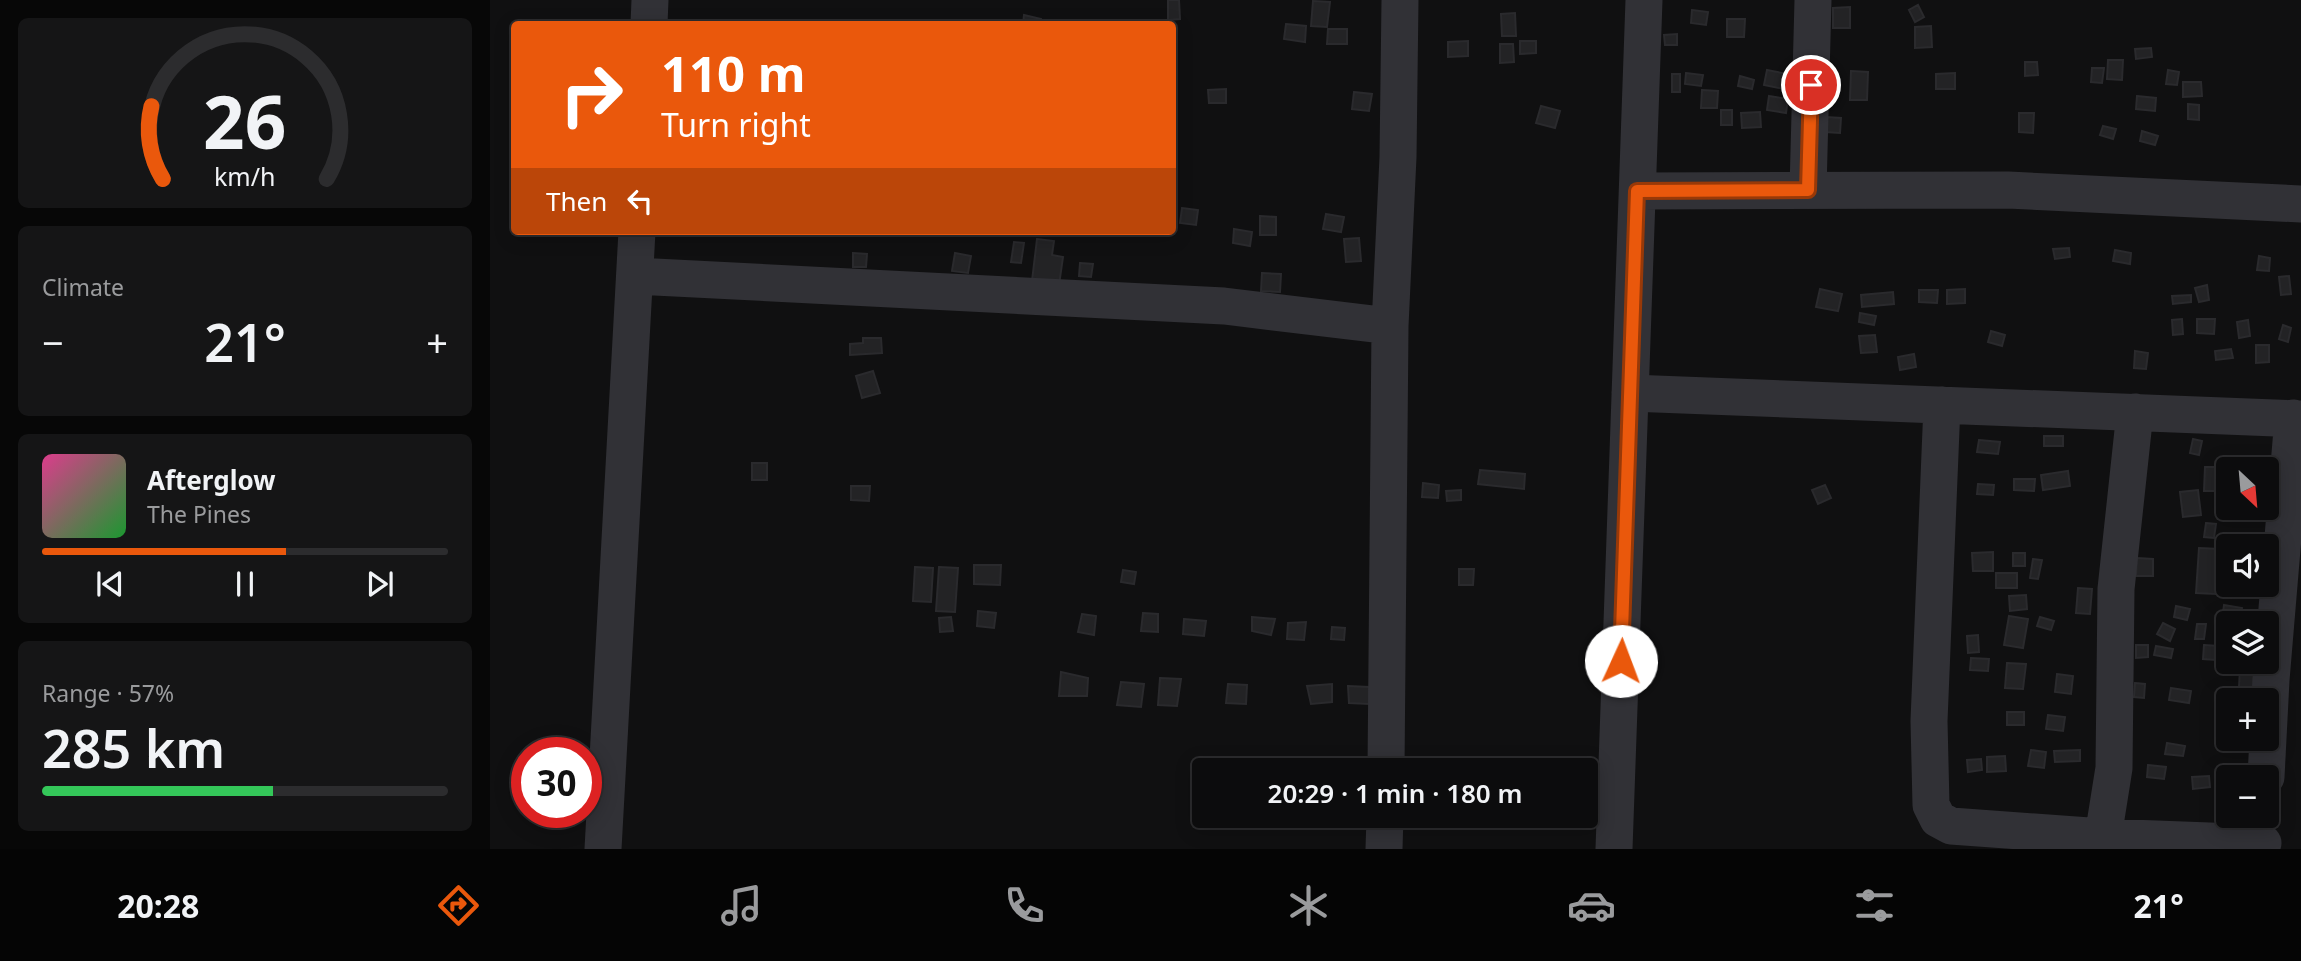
<!DOCTYPE html>
<meta charset="utf-8">
<style>
:root{--surface:#0c0c0d;--page:#151516;--text:#f1f3f6;--muted:#9a9b9d;--line:#2c2c2e;--accent:#ea580c}
body{margin:0;font-family:"Noto Sans",sans-serif;background:var(--page);color:var(--text);height:100vh;display:flex;flex-direction:column;font-size:26px;white-space:nowrap}
*{box-sizing:border-box;margin:0}
p{font-size:23px;color:var(--muted)}
.icon{flex:none;width:38px;height:38px;fill:none;stroke:currentColor;stroke-width:2;stroke-linecap:round;stroke-linejoin:round}
.map{position:relative;flex:1;overflow:hidden}
.side{display:flex;flex-direction:column;gap:18px;padding:18px;background:#070707;width:490px}
.side>*{flex:none}
.banner{position:absolute;left:21px;top:21px;width:665px;height:214px;border-radius:7px;box-shadow:0 4px 18px #0003,0 0 0 2px var(--line);background:#ea580c;color:#fff;overflow:hidden}
.needle{width:46px;rotate:154deg}
.fabs{position:absolute;left:1726px;top:457px;display:grid;gap:14px}
.fabs a{display:grid;place-items:center;width:63px;height:63px;border-radius:7px;background:var(--surface);box-shadow:0 4px 18px #0003,0 0 0 2px var(--line);font-size:35px}
.speed{position:absolute;left:21px;top:737px;display:flex;gap:14px;font-size:35px;font-weight:700;text-align:center}
.speed>*{display:grid;place-content:center;width:91px;height:91px;border-radius:50%;background:var(--surface);box-shadow:0 4px 18px #0003,0 0 0 2px var(--line);line-height:1}
.speed .limit{border:10px solid #d22;background:#fff;color:#111}
.pin{position:absolute;display:grid;place-items:center;width:60px;height:60px;color:#fff;margin:-30px;border:4px solid #fff;border-radius:50%;box-shadow:0 2px 7px #0007}
.me{position:absolute;width:77px;margin:-38px;rotate:2deg;stroke-linejoin:round;filter:drop-shadow(0 0 5px #0008)}
.turn{display:flex;align-items:center;gap:24px;height:147px;padding:0 35px;font-size:32px}
.turn .icon{width:91px;height:91px;stroke-width:2.5}
.turn b{display:block;font-size:49px;line-height:60px}
.then{display:flex;align-items:center;height:66px;padding:0 35px;background:#0003;gap:14px;font-size:26px}
.big{font-size:52px;font-weight:600;line-height:1.1}
.side .widget{flex:1;display:flex;flex-direction:column;justify-content:center;gap:10px;min-width:0;padding:0 24px;border-radius:10px;background:var(--page)}
.side .dial{align-items:center;gap:0}
.dial svg{height:182px;overflow:visible;fill:none;stroke:var(--line);stroke-width:7;stroke-linecap:round;text-anchor:middle}
.dial text{fill:var(--text);stroke:none}
.song{display:flex;align-items:center;gap:21px}
.cover{width:84px;height:84px;border-radius:10px;background:linear-gradient(135deg,hsl(330 70% 55%),hsl(130 70% 35%))}
.played{height:7px;border-radius:4px;background:linear-gradient(90deg,var(--accent) 60%,var(--line) 60%)}
.keys{display:flex;justify-content:space-around;direction:ltr}
.heat{display:flex;justify-content:space-between;align-items:center;font-size:38px;direction:ltr}
.charge{height:10px;border-radius:5px;background:linear-gradient(90deg,#34c759 57%,var(--line) 0)}
.trip{position:absolute;left:702px;top:758px;width:406px;height:70px;border-radius:7px;background:var(--surface);box-shadow:0 4px 18px #0003,0 0 0 2px var(--line);font-weight:600;line-height:70px;text-align:center}
.tabs{display:flex;height:112px;justify-content:space-around;align-items:center;background:#050505;color:var(--muted)}
.tabs .icon{width:49px;height:49px}
.tabs .on{color:var(--accent)}
.tabs b{font-size:32px;color:var(--text)}
main{display:flex;flex:1;min-height:0}
.map>svg:first-child{display:block}
.building{fill:#232325;stroke:#2a2a2d;stroke-width:2}
.lines{fill:none;stroke-linecap:round;stroke-linejoin:round}
.minor{stroke:#313136;stroke-width:37}
.route-casing{stroke:#983908;stroke-width:18}
.route{stroke:#ea580c;stroke-width:12}
</style>
<main>
<section class="side">
<div class="widget dial"><svg viewBox="0 0 100 80">
<path d="M14 69A42 42 0 1 1 86 69"/>
<path d="M14 69A42 42 0 0 1 9 37" stroke="#ea580c"/>
<text x="50" y="56" font-size="32" font-weight="700">26</text>
<text x="50" y="72" font-size="11">km/h</text>
</svg></div>
<div class="widget"><p>Climate</p>
<div class="heat"><a>−</a><b class="big">21°</b><a>+</a></div>
</div>
<div class="widget">
<div class="song"><i class="cover"></i><div><b>Afterglow</b><p>The Pines</p></div></div>
<div class="played"></div>
<div class="keys"><svg class="icon" aria-label="previous" viewBox="0 0 24 24"><path d="M18 5L8 12l10 7zM5 5v14"/></svg><svg class="icon" aria-label="pause" viewBox="0 0 24 24"><path d="M8 5v14M16 5v14"/></svg><svg class="icon" aria-label="next" viewBox="0 0 24 24"><path d="M6 5l10 7-10 7zM19 5v14"/></svg></div>
</div>
<div class="widget"><p>Range · 57%</p><b class="big">285 km</b><div class="charge"></div></div>
</section>
<div class="map">
<svg width="1811" height="849" viewBox="0 0 1811 849">
<rect width="100%" height="100%" fill="#101011"/>
<!-- building -->
<path class="building" d="M678,0H689L690,19L678,20Z
M823,1L840,2L837,27L821,26Z
M1428,5L1434,17L1425,22L1419,10Z
M1360,7V28H1343V8Z
M1202,10L1218,12L1216,25L1201,23Z
M1025,13L1026,36H1012L1011,14Z
M534,15L551,19L550,24H533Z
M1237,19H1255L1254,37H1237Z
M796,24L816,26L815,42L794,39Z
M1441,26L1442,47L1425,48V27Z
M838,29H857V44H837Z
M1187,34V45H1175L1174,35Z
M978,41V56L958,57V42Z
M1030,41H1046V53L1030,54Z
M1010,44H1023L1024,62L1010,63Z
M1661,48L1662,57L1646,59L1645,49Z
M1618,60H1633L1632,80L1617,79Z
M1535,62H1547L1548,75L1535,76Z
M1602,68H1614L1612,83L1601,82Z
M1277,70L1297,74L1294,89L1274,85Z
M1678,70L1689,72L1687,85L1676,84Z
M1361,71L1378,72L1377,100H1360Z
M1196,73L1213,75L1211,86L1195,84Z
M1465,73V89H1446V74Z
M1182,74H1190V92H1182Z
M1250,76L1264,80L1262,89L1248,86Z
M1693,82H1711L1712,96L1693,97Z
M736,89V103H719L718,90Z
M1212,90L1228,91L1227,108H1211Z
M864,92L882,94L879,111L862,109Z
M1279,96L1298,99L1296,113L1277,110Z
M1647,96L1666,98L1665,111L1646,109Z
M1698,104L1709,105V120L1698,119Z
M1051,106L1070,111L1065,128L1046,123Z
M1231,110H1242V125H1231Z
M1270,112L1271,127L1252,128L1251,113Z
M1529,113H1544L1543,133L1529,132Z
M1336,117L1351,118L1350,133L1335,132Z
M1613,126L1626,129L1623,139L1610,135Z
M1652,131L1668,136L1665,145L1650,141Z
M692,208L708,210L706,225L690,223Z
M836,214L854,217L851,232L833,229Z
M770,216L786,217V235H770Z
M744,229L762,232L760,246L743,243Z
M869,238L871,261L856,262L854,239Z
M547,239L564,241L562,255L573,257L569,285L542,281Z
M524,242L534,243L531,263L521,262Z
M1579,248L1580,257L1565,259L1563,249Z
M1625,250L1641,253L1640,264L1623,261Z
M363,253L377,254L376,267H363Z
M465,253L481,256L478,273L462,271Z
M1769,256L1780,258L1779,271L1767,270Z
M590,263L603,264L601,277L589,276Z
M772,273L791,274L790,292L771,291Z
M1799,276L1801,294L1791,295L1789,277Z
M1717,285L1719,300L1709,302L1705,288Z
M1330,289L1352,294L1348,311L1326,307Z
M1475,289V303L1457,304V290Z
M1429,290H1448L1447,303L1429,302Z
M1403,292L1404,304L1372,307L1371,295Z
M1701,295V302L1683,304L1682,296Z
M1370,313L1386,316L1384,325L1369,322Z
M1692,319L1693,334L1683,335L1682,320Z
M1707,319H1725L1724,334L1707,333Z
M1758,320L1760,336L1749,338L1747,322Z
M1793,325L1801,328L1798,342L1789,339Z
M1501,331L1515,335L1512,346L1498,342Z
M1385,335L1387,352L1371,353L1369,336Z
M373,338H391L392,353L360,355V344L373,343Z
M1766,345H1779V362L1766,363Z
M1741,349L1743,358L1726,360L1725,351Z
M1645,351L1658,353L1656,369L1644,368Z
M1424,354L1426,367L1410,370L1408,357Z
M383,371L390,393L372,398L366,376Z
M1554,436H1573V446H1554Z
M1703,439L1712,441L1709,455L1700,453Z
M1489,440L1510,442L1508,454L1487,452Z
M262,463H277V480H262Z
M1715,467H1730V491H1714Z
M990,470L1035,474L1034,489L988,484Z
M1578,471L1580,486L1553,490L1551,475Z
M1524,479H1545L1544,491L1524,490Z
M933,483L949,485L948,498L932,497Z
M1488,484L1504,485L1503,495L1487,494Z
M1335,485L1341,498L1328,504L1322,490Z
M361,486H380L379,501L361,500Z
M971,490V500L957,501L956,491Z
M1708,490L1711,515L1693,517L1690,492Z
M1747,508H1766V515L1747,516Z
M1716,523L1726,524L1724,538L1714,537Z
M1709,548L1729,549L1726,594L1706,593Z
M1503,552V571H1483L1482,553Z
M1523,553H1535V566H1523Z
M1647,558L1663,559V576H1646Z
M1543,559L1552,560L1548,579L1540,578Z
M484,565H511L510,585L484,584Z
M425,567L443,568L441,602L423,601Z
M449,567L468,568L465,612L446,611Z
M969,569H984L983,585H969Z
M633,570L646,572L644,584L631,582Z
M1506,573H1527V588H1506Z
M1588,588L1602,589L1600,614L1586,613Z
M1536,595L1537,609L1520,611L1519,596Z
M1734,605L1752,608L1750,623L1732,621Z
M1686,606L1700,609L1697,620L1684,617Z
M488,611L506,613L504,628L487,626Z
M653,613L668,614V632L651,631Z
M592,614L606,616L604,635L588,632Z
M1519,616L1538,619L1533,648L1514,645Z
M461,617L463,631L450,632L449,618Z
M762,617L785,619L781,635L762,631Z
M1550,617L1564,621L1561,630L1547,626Z
M694,619L716,621L714,636L693,634Z
M816,622L814,640L797,639L798,623Z
M1673,623L1685,629L1680,641L1667,634Z
M1707,624H1716L1714,639H1705Z
M842,627L855,628L854,640L841,639Z
M1488,635L1489,652L1478,653L1477,636Z
M1646,645H1658V657L1646,658Z
M1714,645L1728,646L1726,660L1713,659Z
M1666,646L1683,649L1681,658L1664,655Z
M1481,658L1499,659L1498,671L1480,670Z
M1517,663L1536,664L1533,689L1515,688Z
M1750,668H1764L1763,688L1749,687Z
M571,672L598,678L597,696H569Z
M1567,674L1583,676L1581,694L1565,692Z
M670,678L691,679L687,706L668,705Z
M631,682L654,684L651,707L627,705Z
M1645,683L1655,684L1654,698L1644,697Z
M738,684L757,685L756,704L736,703Z
M842,684V702L821,704L817,686Z
M858,686L879,687V704L859,703Z
M1681,688L1701,691L1699,703L1679,700Z
M1517,712H1534V725H1517Z
M1558,715L1575,717L1573,731L1556,729Z
M1677,743L1695,746L1693,756L1675,754Z
M1541,750L1556,752L1554,768L1538,766Z
M1590,750V761L1565,762L1564,751Z
M1515,756L1516,771L1497,772V757Z
M1491,759L1492,770L1478,772L1477,760Z
M1658,765L1676,767L1674,779L1657,777Z
M1719,776L1720,787L1703,789L1702,777Z"/>
<g class="lines">
<!-- minor -->
<path class="minor" d="M159,24L160,0
M1318,190L1323,0
M1148,191L1518,190L1811,204
M145,276L734,306L900,326
M1140,393L1811,419
M1452,405L1439,721L1441,805L1448,819L1461,826L1613,837L1773,843
M896,770L900,326L908,157L910,0
M1776,777L1781,680L1803,418
M1613,837L1624,768L1626,589L1645,412
M113,849L147,231
M894,849L895,816
M1124,849L1154,0"/>
</g>
<g class="lines">
<!-- route casing -->
<g class="route-casing">
<path id="route" d="M1131,661L1147,191L1318,190L1321,85"/>
</g>
<!-- route -->
<use href="#route" class="route"/>
</g>
</svg>
<div class="fabs">
<a><svg class="needle" viewBox="-14 -14 28 28"><path d="M0-13l5 13h-10z" fill="#e53935"/><path d="M0 13l5-13h-10z" fill="#9a9b9d"/></svg></a>
<a><svg class="icon" aria-label="sound" viewBox="0 0 24 24"><path d="M4 9h4l5-4v14l-5-4H4zM17 9q2 3 0 6"/></svg></a>
<a><svg class="icon" aria-label="layers" viewBox="0 0 24 24"><path d="M12 4l9 5-9 5-9-5zM3 14l9 5 9-5"/></svg></a>
<a>+</a>
<a>−</a>
</div>
<div class="speed"><div class="limit">30</div></div>
<div class="pin" style="left:1321px;top:85px;background:#d93025"><svg class="icon" aria-label="arrive" viewBox="0 0 24 24"><path d="M6 21V4h12l-3 4 3 4H6"/></svg></div>
<svg class="me" style="left:1131px;top:661px" viewBox="-20 -20 40 40"><circle r="19" fill="#fff"/><path d="M0-13L10 11 0 6-10 11z" fill="#ea580c"/></svg>
<div class="trip">20:29 · 1 min · 180 m</div>
<div class="banner">
<div class="turn"><svg class="icon" aria-label="right" viewBox="0 0 24 24"><path d="M7 20v-9h11M14 6l5 5-5 5"/></svg><div><b>110 m</b>Turn right</div></div>
<div class="then">Then<svg class="icon" aria-label="left" viewBox="0 0 24 24"><path d="M17 20v-9H6M10 6l-5 5 5 5"/></svg></div>
</div>
</div>
</main>
<nav class="tabs">
<b>20:28</b>
<svg class="icon on" aria-label="directions" viewBox="0 0 24 24"><path d="M12 3l9 9-9 9-9-9zM9 14v-3h6M13 9l2 2-2 2"/></svg>
<svg class="icon" aria-label="music" viewBox="0 0 24 24"><path d="M9 18V5l10-2v13"/><circle cx="6" cy="18" r="3"/><circle cx="16" cy="16" r="3"/></svg>
<svg class="icon" aria-label="phone" viewBox="0 0 24 24"><path d="M5 4h4l2 5-3 2q2 4 5 5l2-3 5 2v4C11 20 4 13 5 4z"/></svg>
<svg class="icon" aria-label="climate" viewBox="0 0 24 24"><path d="M12 3v18M4 7l16 10M4 17L20 7"/></svg>
<svg class="icon" aria-label="car" viewBox="0 0 24 24"><path d="M5 17H2v-5l4-1 3-4h7l3 4 3 1v5h-3M9 17h6M6 11h13"/><circle cx="7" cy="17" r="2"/><circle cx="17" cy="17" r="2"/></svg>
<svg class="icon" aria-label="filters" viewBox="0 0 24 24"><path d="M4 7h16M4 17h16"/><circle cx="9" cy="7" r="2"/><circle cx="15" cy="17" r="2"/></svg>
<b>21°</b>
</nav>
